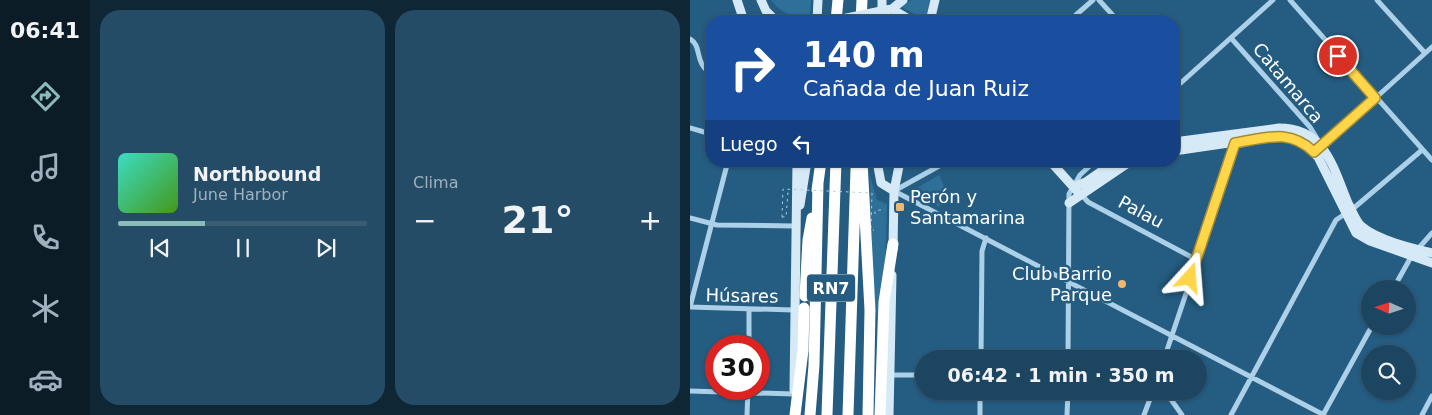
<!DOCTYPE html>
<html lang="es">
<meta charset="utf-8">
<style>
:root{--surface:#1c4561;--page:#254c67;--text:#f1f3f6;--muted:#a0b1bd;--line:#3a5d76;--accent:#8bbbb9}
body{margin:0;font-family:"DejaVu Sans",sans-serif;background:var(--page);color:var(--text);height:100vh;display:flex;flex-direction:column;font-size:19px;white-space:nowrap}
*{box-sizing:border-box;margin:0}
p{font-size:16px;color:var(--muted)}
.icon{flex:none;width:28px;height:28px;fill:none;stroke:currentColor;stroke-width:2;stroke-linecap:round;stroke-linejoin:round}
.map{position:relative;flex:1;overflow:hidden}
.sheet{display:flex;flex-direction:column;gap:10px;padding:10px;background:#0f2635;width:600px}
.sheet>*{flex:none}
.top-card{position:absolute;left:15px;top:15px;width:475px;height:152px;border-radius:20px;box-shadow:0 1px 4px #0004,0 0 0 1px var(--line);background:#1a4fa0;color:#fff;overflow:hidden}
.needle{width:32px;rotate:273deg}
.buttons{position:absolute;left:671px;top:280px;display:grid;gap:10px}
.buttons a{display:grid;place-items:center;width:55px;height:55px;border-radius:50%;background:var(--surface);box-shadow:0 1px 4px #0004,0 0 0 1px var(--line);font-size:25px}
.speed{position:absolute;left:15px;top:335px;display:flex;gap:10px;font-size:25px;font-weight:700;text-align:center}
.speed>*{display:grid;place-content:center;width:65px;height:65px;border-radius:50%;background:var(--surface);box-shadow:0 1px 4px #0004,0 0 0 1px var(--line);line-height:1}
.speed .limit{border:8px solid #d22;background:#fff;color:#111}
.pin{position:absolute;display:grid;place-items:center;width:42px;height:42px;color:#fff;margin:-21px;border:2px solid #fff;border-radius:50%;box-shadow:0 1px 5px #0007}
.me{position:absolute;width:55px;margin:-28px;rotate:19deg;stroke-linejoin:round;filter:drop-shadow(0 0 4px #0008)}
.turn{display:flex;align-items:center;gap:18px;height:105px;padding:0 15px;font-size:22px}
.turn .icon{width:65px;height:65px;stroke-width:2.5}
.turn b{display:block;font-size:35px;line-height:42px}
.then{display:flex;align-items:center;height:48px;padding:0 15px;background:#0003;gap:10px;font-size:19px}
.big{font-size:38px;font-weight:600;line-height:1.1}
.sheet .widget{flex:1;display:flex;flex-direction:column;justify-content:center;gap:8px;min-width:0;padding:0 18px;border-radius:20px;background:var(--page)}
.song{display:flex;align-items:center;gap:15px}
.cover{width:60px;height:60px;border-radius:8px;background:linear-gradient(135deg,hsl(170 70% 55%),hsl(100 70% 35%))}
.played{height:5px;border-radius:2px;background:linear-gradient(90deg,var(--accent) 35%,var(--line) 35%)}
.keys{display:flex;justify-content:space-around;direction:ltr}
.heat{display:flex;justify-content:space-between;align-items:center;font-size:28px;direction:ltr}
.sheet .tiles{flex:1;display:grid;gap:10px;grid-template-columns:repeat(2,1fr)}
.trip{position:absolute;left:225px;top:350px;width:292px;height:50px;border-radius:25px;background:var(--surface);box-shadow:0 1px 4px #0004,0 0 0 1px var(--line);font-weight:600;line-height:50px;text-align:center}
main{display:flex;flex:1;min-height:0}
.tabs{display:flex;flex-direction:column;width:90px;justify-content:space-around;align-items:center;background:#0b1c27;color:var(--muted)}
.tabs .icon{width:35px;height:35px}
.tabs .current{color:var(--accent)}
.tabs b{font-size:22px;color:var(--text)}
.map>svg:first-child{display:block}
.green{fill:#2f7098}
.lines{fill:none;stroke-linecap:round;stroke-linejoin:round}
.path{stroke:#acd0e7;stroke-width:1;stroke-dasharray:2.5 4;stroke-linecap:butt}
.street{stroke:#acd0e7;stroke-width:5}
.secondary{stroke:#d6e9f6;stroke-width:9}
.highway{stroke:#fff;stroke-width:11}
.path-bridge{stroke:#acd0e7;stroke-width:1;stroke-dasharray:2.5 4;stroke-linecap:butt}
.secondary-bridge{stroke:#d6e9f6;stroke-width:9}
.route-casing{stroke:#a68a30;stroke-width:12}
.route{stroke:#ffd54a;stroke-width:9}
.poi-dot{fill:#f0b770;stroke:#255c81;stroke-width:2}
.labels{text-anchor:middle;stroke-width:5;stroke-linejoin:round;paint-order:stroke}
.shield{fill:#255c81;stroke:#beced9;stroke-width:1}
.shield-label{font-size:16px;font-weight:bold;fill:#fff}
.street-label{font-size:18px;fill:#fff;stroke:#255c81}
.poi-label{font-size:18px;fill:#fff;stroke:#255c81;text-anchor:start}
</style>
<main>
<nav class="tabs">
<b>06:41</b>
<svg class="icon current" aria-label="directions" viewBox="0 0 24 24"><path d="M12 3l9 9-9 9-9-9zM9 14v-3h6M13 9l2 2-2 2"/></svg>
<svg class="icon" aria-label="music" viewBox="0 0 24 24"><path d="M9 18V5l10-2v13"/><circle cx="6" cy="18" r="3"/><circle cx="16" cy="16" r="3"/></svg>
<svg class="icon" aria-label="phone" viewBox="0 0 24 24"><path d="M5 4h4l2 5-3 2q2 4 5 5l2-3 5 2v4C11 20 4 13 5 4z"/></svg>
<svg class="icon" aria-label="climate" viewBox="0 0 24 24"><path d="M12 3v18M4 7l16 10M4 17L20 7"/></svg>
<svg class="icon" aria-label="car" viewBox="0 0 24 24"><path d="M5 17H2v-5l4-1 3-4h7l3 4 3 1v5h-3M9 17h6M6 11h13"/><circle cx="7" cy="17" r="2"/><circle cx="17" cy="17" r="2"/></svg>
</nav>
<section class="sheet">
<div class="tiles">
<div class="widget">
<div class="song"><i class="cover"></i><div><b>Northbound</b><p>June Harbor</p></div></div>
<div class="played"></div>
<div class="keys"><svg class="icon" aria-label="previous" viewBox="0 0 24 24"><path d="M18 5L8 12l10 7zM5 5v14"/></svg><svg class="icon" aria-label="pause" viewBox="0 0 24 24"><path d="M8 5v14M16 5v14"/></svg><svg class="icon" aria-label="next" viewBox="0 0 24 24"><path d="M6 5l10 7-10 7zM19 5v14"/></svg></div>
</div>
<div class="widget"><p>Clima</p>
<div class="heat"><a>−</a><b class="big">21°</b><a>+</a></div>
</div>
</div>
</section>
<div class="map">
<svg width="742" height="415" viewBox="0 0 742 415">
<rect width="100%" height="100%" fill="#255c81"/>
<!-- green -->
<path class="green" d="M81,0H121L120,14C104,20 91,13 81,0Z
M221,0H240L235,21H229L228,16L210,6Z
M249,175L257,193L249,207L220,192Z
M180,176L187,200L197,204L195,266L185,415L187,318L181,271Z"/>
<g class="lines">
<!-- path -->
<path class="path" d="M185,214V211L195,209
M92,217H96L98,192"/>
<!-- street -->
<path class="street" d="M409,0L428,21
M600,0L742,160
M687,0L735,53
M379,21L403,0
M541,38L620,127L628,140
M0,39C13,47 3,61 21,74
M484,89L583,0
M0,128L21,134
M629,149L742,47
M204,191L634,415
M204,191L258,161
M391,194L398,202L507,260
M0,218L27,225L105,226
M703,289L721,257L742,233
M0,307L38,161
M0,307L103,310
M59,346V310
M291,359L292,251L296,238
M378,359L379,194L390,175L405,161
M474,359L544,151L546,140
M200,375H234
M0,391L104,394
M475,391L492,415
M57,415L58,389
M290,415V391
M377,415L378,391
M454,415L463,391
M541,415L646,220L665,207L732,150
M633,415L682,326
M732,415L742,396"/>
<!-- secondary -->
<path class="secondary" d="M47,0L54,21
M71,0L76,11L86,21
M202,9L213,0
M196,10L202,9L222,21
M127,21L128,0
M192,21V0
M240,21L245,0
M484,142L589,128C635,128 643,167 658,203C662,210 665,220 671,226C687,240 721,248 742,253
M484,151L586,136L609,139L628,157L666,233L680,241L742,263
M187,161L191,183L204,191
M360,161L387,191
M384,187L396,182L426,161
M379,203L441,161
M110,205L117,161
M203,250L204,191L210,161
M104,390L107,161
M199,415L202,275"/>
<!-- highway -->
<path class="highway" d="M146,21L148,0
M171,21L172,0
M172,161L180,310L178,415
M127,190L131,161
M115,296L118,240L122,218
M105,415L113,350L114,308
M120,415L124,365L128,183
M137,415L146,161
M158,415L166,169
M190,415L194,302L203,244"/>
<!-- path-bridge -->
<path class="path-bridge" d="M92,217L93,189L182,193L181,230H184"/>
<!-- secondary-bridge -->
<path class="secondary-bridge" d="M142,21L196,10"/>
</g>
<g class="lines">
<!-- route casing -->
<g class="route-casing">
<path id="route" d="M500,278L545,143C576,138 599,128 624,152L685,98L648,56"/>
</g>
<!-- route -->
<use href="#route" class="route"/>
</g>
<!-- markers -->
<g class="poi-dot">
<rect x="205" y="202" width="10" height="10" rx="2.5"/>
<circle cx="432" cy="284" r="5"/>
</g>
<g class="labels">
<!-- shield labels -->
<rect class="shield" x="117" y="274.5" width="48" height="27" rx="4"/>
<g class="shield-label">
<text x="141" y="294">RN7</text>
</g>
<!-- street labels -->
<g class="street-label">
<text transform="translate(598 83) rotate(50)" y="6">Catamarca</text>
<text transform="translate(451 212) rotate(28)" y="6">Palau</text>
<text transform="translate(52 296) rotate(1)" y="6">Húsares</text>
</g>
<!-- poi labels -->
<g class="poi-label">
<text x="220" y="203">Perón y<tspan x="220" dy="21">Santamarina</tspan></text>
<text x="422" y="280" text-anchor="end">Club Barrio<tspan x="422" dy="21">Parque</tspan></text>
</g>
</g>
</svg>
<div class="buttons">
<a><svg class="needle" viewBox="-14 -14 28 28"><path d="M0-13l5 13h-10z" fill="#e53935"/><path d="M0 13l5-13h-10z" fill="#a0b1bd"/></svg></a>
<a><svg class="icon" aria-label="search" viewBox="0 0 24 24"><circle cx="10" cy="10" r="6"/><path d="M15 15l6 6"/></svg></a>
</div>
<div class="speed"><div class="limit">30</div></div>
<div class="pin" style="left:648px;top:56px;background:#d93025"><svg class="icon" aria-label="arrive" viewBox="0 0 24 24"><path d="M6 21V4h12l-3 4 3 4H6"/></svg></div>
<svg class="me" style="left:500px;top:278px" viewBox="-20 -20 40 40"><path d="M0-17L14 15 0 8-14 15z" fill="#ffd54a" stroke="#fff" stroke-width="4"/></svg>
<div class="trip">06:42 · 1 min · 350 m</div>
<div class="top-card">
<div class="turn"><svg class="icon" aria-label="right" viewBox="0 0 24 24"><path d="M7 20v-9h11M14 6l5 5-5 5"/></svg><div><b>140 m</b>Cañada de Juan Ruiz</div></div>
<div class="then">Luego<svg class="icon" aria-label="left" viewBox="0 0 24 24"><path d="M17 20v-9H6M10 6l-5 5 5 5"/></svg></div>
</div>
</div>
</main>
